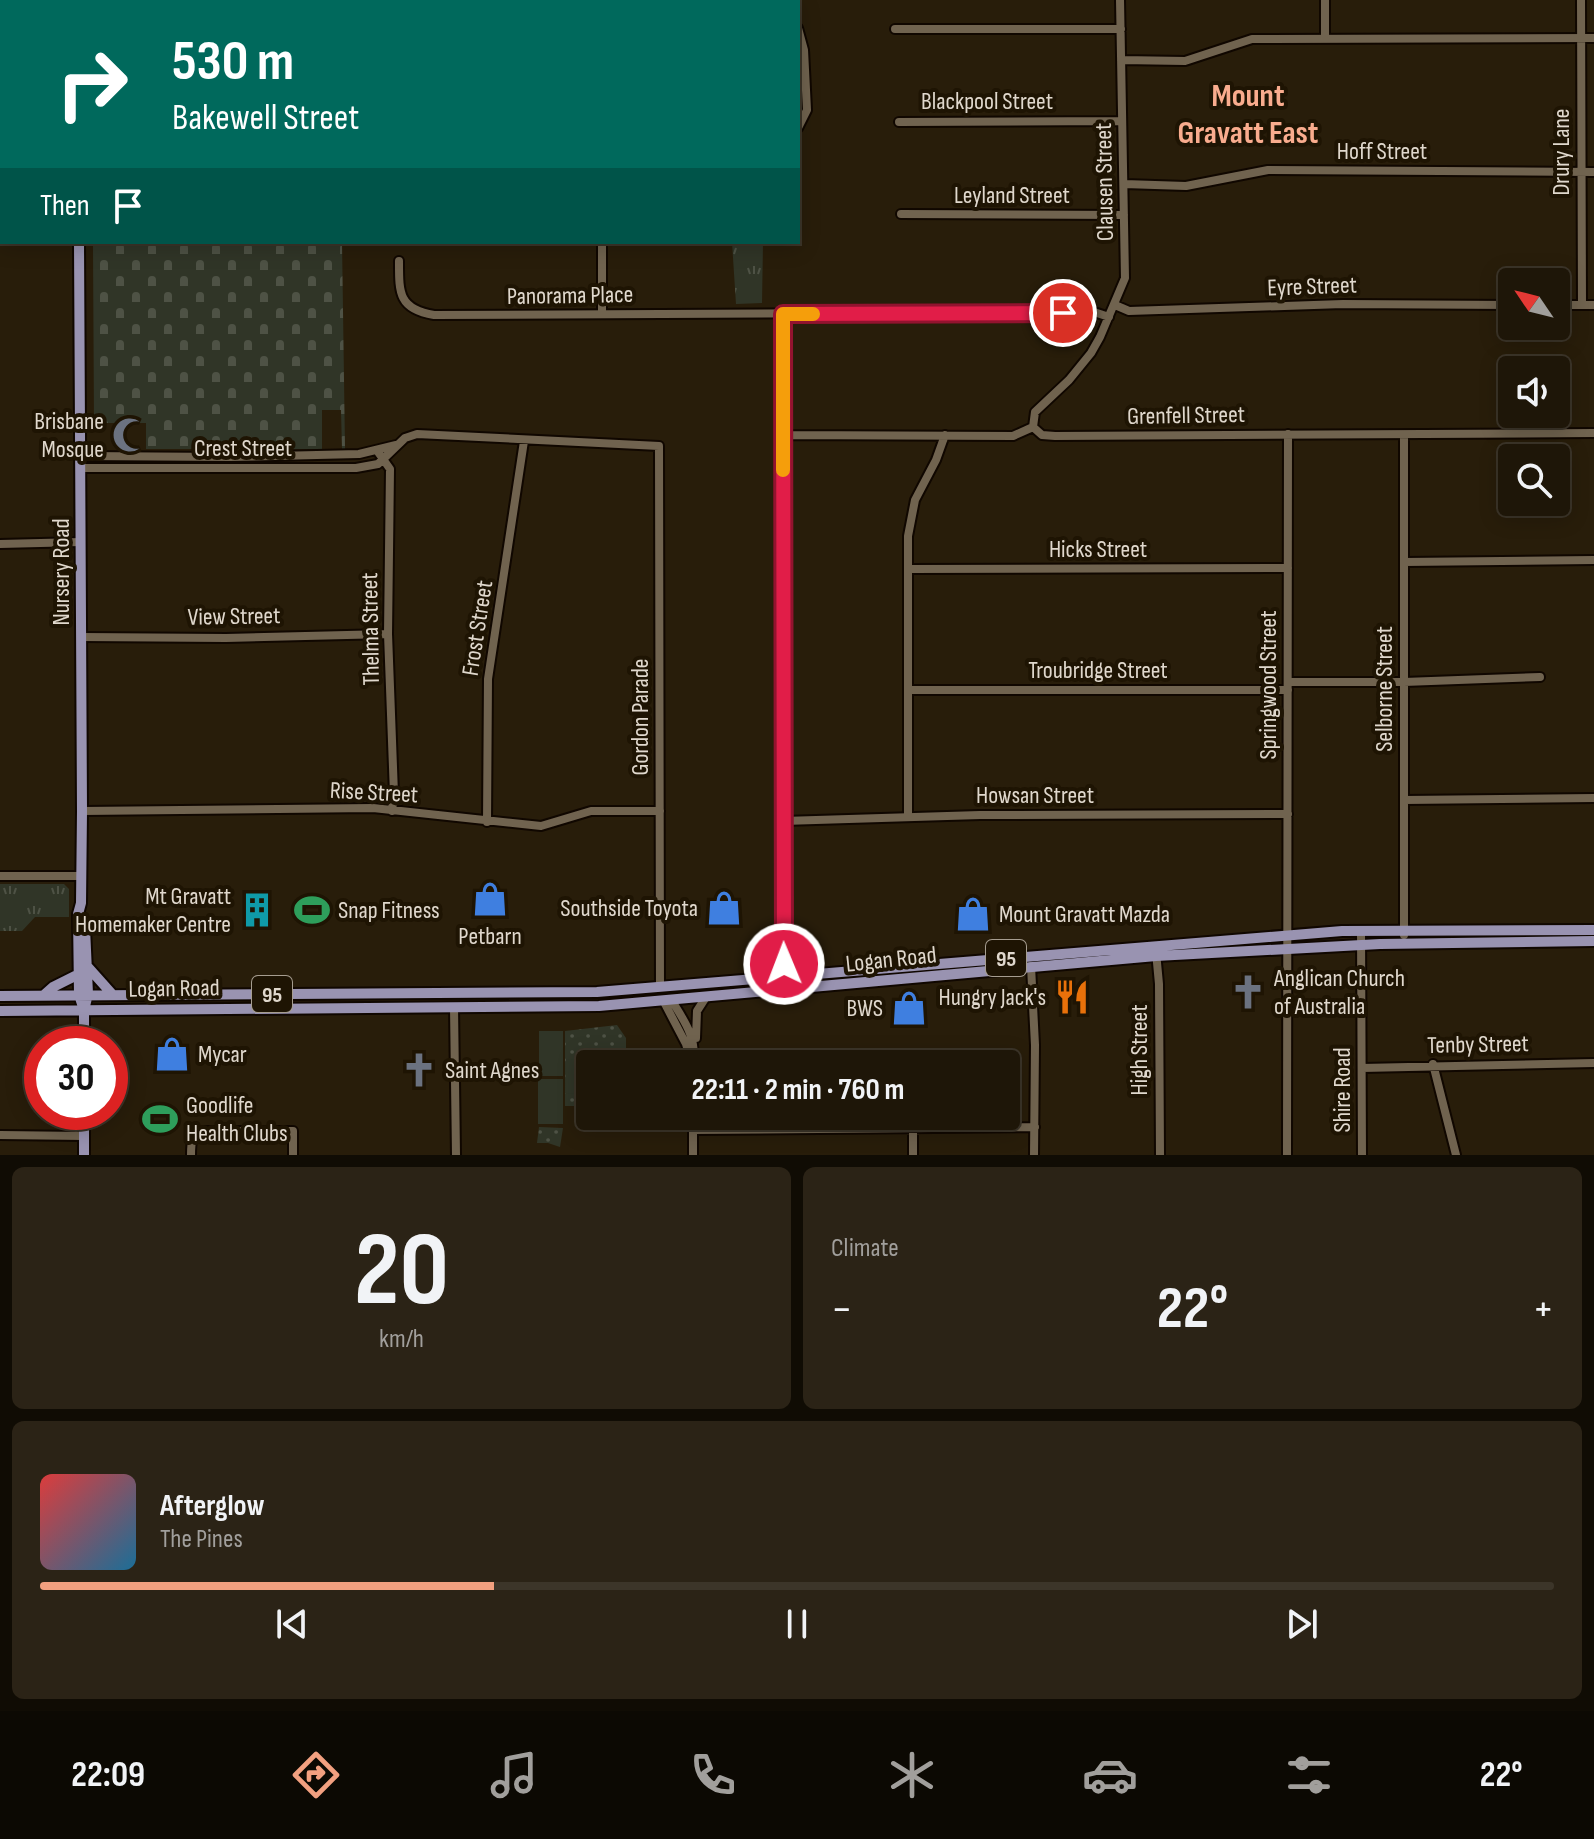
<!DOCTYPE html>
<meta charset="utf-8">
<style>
:root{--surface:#1e1608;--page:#2b2316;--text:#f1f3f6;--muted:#a19f9c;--line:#3c3529;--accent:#f2a080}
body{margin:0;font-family:"Sofia Sans Condensed",sans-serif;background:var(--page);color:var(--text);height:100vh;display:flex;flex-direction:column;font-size:30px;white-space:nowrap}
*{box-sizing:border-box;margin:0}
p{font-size:26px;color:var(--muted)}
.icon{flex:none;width:44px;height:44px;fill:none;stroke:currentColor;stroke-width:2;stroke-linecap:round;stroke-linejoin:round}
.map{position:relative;height:1155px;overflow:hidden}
.sheet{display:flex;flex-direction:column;gap:12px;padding:12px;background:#100c04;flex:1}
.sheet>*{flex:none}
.hud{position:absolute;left:0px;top:0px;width:800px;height:244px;box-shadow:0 4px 20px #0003,0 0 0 2px var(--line);background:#00695c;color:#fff;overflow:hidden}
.needle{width:52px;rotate:305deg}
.buttons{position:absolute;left:1498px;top:268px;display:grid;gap:16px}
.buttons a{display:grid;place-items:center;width:72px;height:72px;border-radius:8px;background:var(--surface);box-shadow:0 4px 20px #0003,0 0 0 2px var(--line);font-size:40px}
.speed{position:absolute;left:24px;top:1026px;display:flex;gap:16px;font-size:40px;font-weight:700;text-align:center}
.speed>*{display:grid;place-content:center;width:104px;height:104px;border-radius:50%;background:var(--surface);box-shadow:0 4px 20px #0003,0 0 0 2px var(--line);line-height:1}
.speed .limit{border:12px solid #d22;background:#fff;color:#111}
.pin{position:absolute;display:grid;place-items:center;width:68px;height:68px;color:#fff;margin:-34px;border:4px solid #fff;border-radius:50%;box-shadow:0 2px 8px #0007}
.me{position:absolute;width:88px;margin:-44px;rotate:359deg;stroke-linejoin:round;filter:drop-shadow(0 0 6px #0008)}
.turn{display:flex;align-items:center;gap:28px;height:168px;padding:0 40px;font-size:36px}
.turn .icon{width:104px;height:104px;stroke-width:2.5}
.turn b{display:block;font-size:56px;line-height:68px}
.then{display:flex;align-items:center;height:76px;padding:0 40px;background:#0003;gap:16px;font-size:30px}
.big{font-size:60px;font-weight:700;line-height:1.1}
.sheet .card{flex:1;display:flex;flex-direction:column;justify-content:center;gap:12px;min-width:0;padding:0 28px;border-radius:12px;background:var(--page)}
.sheet .dial{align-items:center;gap:0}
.dial b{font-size:104px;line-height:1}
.song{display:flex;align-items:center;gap:24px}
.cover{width:96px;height:96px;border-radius:12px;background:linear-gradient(135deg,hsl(0 70% 55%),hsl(200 70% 35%))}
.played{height:8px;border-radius:4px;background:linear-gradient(90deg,var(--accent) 30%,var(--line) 30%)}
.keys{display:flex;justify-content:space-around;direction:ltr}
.heat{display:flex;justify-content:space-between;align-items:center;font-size:44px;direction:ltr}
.sheet .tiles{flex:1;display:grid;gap:12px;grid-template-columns:1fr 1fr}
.card:last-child{grid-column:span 2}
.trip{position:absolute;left:576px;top:1050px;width:444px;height:80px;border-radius:8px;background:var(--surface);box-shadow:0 4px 20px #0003,0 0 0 2px var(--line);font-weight:700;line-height:80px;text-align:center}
.dock{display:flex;height:128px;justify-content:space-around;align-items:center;background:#0c0903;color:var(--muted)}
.dock .icon{width:56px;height:56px}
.dock .on{color:var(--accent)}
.dock b{font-size:36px;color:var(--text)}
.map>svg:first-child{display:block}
.grass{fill:url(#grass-dots)}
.cemetery{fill:url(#cemetery-stones)}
.park{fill:url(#park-tufts)}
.garden{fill:#303527}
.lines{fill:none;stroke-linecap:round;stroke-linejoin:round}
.minor-casing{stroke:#100700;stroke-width:12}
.major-casing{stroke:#100700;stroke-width:14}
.minor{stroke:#70634f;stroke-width:8}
.major{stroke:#9993b1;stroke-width:10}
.route-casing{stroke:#92132f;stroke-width:20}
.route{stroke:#e11d48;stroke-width:14}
.slow{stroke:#f59e0b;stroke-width:14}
.labels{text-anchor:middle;stroke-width:8;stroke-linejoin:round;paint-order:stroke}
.shield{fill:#1e1403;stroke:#a69d90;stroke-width:2}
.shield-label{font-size:22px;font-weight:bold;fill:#e0d8cd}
.street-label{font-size:24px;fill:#e0d8cd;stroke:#1e1403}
.poi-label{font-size:24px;fill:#e0d8cd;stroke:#1e1403;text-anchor:start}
.district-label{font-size:32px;font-weight:bold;fill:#f9ac8e;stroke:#1e1403}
</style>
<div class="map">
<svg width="1594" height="1155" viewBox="0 0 1594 1155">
<defs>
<pattern id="grass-dots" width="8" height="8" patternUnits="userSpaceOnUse" patternTransform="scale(2)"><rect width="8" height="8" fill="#303527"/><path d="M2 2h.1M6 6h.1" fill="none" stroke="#4e5245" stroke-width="1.8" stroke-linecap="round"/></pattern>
<pattern id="cemetery-stones" width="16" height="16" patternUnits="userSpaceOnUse" patternTransform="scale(2)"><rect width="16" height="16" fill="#303527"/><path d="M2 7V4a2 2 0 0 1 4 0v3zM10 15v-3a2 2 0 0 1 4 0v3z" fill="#4e5245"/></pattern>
<pattern id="park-tufts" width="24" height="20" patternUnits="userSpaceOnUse" patternTransform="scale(2)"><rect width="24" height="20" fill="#303527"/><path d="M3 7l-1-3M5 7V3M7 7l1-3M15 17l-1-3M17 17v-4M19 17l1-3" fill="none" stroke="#4e5245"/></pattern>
</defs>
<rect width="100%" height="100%" fill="#281d0a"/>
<!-- grass -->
<path class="grass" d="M617,1025L626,1038V1064H590V1116H619L593,1126L587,1122L586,1106H565V1031Z
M539,1127L563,1128L560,1147L548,1143H537Z"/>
<!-- cemetery -->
<path class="cemetery" d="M93,242H342L345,449H342L341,410H322V449H146V423H94Z"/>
<!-- park -->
<path class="park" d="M732,242H763L762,303L736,304Z
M0,884H64L69,889V917H35L22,931H0Z"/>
<!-- garden -->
<path class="garden" d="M539,1031H563V1076H539Z
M566,1059L624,1060V1064H590V1094L565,1093Z
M538,1079H563V1124H538Z"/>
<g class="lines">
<!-- minor casing -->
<g class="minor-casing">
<path id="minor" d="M668,0V2
M792,0V2
M1581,0L1582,305
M465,2V0
M798,28L804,50L807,110L798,128
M895,29H1121
M1325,38V0
M1121,60L1185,61L1252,39L1594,38
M899,122L1122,121
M1124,184L1186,186L1268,170L1594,172
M901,214L1124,215
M0,238H2
M602,242V313
M399,261C399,292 398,309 434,315L1094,312L1109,317
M1115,305L1129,311L1343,304L1512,305
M1556,305H1594
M783,314L784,990
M1033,427L1042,435L1055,436L1594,433
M1033,427L1035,412L1069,380L1091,353L1100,337L1125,278L1120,0
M782,435L1013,436L1033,427
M1404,435V935
M378,452L390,469L388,634L394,794L392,811
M81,456L230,457L359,454L396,445
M80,468H356L378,464L405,438L417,434L659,446L660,987
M0,544L81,542
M1404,562L1594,560
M908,569L1288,568
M81,637L226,638L388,634
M1288,682H1404L1540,677
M909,690H1288
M1404,800L1594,798
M82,811L373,808L541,826L591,811H660
M908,816V536L915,500L936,460L945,435
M783,821L980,815L1288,814
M487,822L488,679L524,441
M0,876H81
M1361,930L1362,1155
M1156,952L1159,984L1160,1155
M1031,966L1035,1045L1034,1155
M672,1001C685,1022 697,1038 693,1064
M664,1002L686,1044L692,1063
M454,1007L456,1155
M696,1038L697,1011L706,997
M1433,1064L1456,1155
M1362,1068L1594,1063
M693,1130L1035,1127
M0,1135L84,1136
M191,1155C191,1144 191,1132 205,1131H293V1155
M693,1155V1116
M913,1155V1130
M1287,1155L1288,434"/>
</g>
<!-- major casing -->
<g class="major-casing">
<path id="major" d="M78,2V0
M79,242L82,811L81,903L78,914L79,995L84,1010
M87,966L112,994
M44,995L53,987L79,974
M0,996L597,992L1342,931L1594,930
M0,1011L599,1006L1156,956L1380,944L1594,941
M84,1044V1010L88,994L85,928
M84,1155V1112"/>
</g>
<!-- minor -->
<use href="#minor" class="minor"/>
<!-- major -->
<use href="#major" class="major"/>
</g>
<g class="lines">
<!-- route casing -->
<g class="route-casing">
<path id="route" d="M784,964L783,314L1063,313"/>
</g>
<!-- route -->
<use href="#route" class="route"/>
<!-- slow -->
<path class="slow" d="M783,470V314H813"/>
</g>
<!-- icons -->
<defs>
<g id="mosque-bare" transform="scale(2.76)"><path d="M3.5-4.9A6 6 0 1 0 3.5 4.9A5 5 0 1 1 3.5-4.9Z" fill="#6b7280" stroke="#1e1403" stroke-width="2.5" paint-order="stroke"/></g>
<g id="shop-bare" transform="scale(2.76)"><path d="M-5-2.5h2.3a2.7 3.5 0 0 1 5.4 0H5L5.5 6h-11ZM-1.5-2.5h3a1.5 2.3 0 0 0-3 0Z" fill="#3f7fe0" stroke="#1e1403" stroke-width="2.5" paint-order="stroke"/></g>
<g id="building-bare" transform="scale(2.76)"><path d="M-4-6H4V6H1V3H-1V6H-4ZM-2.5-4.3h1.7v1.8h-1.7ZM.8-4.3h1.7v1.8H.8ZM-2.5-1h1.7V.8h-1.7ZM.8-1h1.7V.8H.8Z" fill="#0f9aa8" stroke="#1e1403" stroke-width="2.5" paint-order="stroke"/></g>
<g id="stadium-bare" transform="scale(2.76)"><path d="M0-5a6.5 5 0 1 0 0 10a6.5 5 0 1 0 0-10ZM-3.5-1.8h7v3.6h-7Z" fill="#2e9e5b" stroke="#1e1403" stroke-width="2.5" paint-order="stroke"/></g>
<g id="church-bare" transform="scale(2.76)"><path d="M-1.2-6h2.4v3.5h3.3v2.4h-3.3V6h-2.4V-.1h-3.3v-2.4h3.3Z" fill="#6b7280" stroke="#1e1403" stroke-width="2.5" paint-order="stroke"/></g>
<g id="restaurant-bare" transform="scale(2.76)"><path d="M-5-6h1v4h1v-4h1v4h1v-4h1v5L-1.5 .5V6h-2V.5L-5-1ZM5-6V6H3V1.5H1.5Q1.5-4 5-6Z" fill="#e8710a" stroke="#1e1403" stroke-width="2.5" paint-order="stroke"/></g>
</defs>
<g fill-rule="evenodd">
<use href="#mosque-bare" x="130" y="435"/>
<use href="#shop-bare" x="490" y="899"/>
<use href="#shop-bare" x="724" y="908"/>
<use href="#building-bare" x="257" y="910"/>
<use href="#stadium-bare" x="312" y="910"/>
<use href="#shop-bare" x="973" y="914"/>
<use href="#church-bare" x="1248" y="992"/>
<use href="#restaurant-bare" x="1072" y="997"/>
<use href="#shop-bare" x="909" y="1008"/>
<use href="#shop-bare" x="172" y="1054"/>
<use href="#church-bare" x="419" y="1070"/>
<use href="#stadium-bare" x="160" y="1119"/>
</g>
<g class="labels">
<!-- shield labels -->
<g class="shield">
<rect x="986" y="940" width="40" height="36" rx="6"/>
<rect x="252" y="976" width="40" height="36" rx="6"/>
</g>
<g class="shield-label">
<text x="1006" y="966">95</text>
<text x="272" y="1002">95</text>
</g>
<!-- street labels -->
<g class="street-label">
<text x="987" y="109">Blackpool Street</text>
<text x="1382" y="159">Hoff Street</text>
<text transform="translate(1561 152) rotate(-90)" y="8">Drury Lane</text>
<text transform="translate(1104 182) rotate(-91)" y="8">Clausen Street</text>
<text x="1012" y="203">Leyland Street</text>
<text transform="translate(1312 286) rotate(-2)" y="8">Eyre Street</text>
<text transform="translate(570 295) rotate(-1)" y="8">Panorama Place</text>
<text transform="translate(1186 415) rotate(-1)" y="8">Grenfell Street</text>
<text x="243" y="456">Crest Street</text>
<text x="1098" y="557">Hicks Street</text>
<text transform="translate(61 572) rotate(-90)" y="8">Nursery Road</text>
<text transform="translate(234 616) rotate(-1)" y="8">View Street</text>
<text transform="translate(477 628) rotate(-81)" y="8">Frost Street</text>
<text transform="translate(370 629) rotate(-91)" y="8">Thelma Street</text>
<text x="1098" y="678">Troubridge Street</text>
<text transform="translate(1268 685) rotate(-90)" y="8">Springwood Street</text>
<text transform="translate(1384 689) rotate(-90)" y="8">Selborne Street</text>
<text transform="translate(640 717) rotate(-90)" y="8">Gordon Parade</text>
<text transform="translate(374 792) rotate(3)" y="8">Rise Street</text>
<text x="1035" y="803">Howsan Street</text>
<text transform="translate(891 959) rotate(-6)" y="8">Logan Road</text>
<text transform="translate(174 988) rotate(-1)" y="8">Logan Road</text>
<text transform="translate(1478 1044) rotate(-1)" y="8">Tenby Street</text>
<text transform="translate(1139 1050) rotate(-90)" y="8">High Street</text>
<text transform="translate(1342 1090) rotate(-90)" y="8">Shire Road</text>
</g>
<!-- poi labels -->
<g class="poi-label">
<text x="104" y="429" text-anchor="end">Brisbane<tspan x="104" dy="28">Mosque</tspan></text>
<text x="231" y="904" text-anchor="end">Mt Gravatt<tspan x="231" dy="28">Homemaker Centre</tspan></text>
<text x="698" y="916" text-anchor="end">Southside Toyota</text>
<text x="338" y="918">Snap Fitness</text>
<text x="999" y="922">Mount Gravatt Mazda</text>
<text x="490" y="944" text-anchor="middle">Petbarn</text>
<text x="1274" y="986">Anglican Church<tspan x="1274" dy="28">of Australia</tspan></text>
<text x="1046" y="1005" text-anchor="end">Hungry Jack's</text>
<text x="883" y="1016" text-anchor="end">BWS</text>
<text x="198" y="1062">Mycar</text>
<text x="445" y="1078">Saint Agnes</text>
<text x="186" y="1113">Goodlife<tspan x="186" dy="28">Health Clubs</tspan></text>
</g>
<!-- district labels -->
<g class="district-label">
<text x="1248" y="106">Mount<tspan x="1248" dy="37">Gravatt East</tspan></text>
</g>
</g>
</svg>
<div class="buttons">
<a><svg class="needle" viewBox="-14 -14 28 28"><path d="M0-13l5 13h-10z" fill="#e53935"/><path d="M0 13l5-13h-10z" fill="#a19f9c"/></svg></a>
<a><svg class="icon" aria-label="sound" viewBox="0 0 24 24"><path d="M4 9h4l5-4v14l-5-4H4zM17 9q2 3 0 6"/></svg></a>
<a><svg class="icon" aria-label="search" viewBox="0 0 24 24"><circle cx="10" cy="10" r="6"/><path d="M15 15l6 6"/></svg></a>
</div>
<div class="speed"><div class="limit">30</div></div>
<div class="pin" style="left:1063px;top:313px;background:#d93025"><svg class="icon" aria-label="arrive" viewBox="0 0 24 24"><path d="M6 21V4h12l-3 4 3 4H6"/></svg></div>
<svg class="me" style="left:784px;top:964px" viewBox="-20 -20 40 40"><circle r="17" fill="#e11d48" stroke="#fff" stroke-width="3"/><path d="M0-11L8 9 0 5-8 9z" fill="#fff"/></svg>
<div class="trip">22:11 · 2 min · 760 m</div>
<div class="hud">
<div class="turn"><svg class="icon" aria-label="right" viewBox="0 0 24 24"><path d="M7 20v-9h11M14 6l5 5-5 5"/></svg><div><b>530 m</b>Bakewell Street</div></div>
<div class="then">Then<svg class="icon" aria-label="arrive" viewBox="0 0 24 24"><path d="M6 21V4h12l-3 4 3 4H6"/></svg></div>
</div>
</div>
<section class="sheet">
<div class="tiles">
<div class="card dial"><b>20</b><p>km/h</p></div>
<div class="card"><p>Climate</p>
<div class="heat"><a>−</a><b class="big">22°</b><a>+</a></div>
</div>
<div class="card">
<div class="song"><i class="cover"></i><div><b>Afterglow</b><p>The Pines</p></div></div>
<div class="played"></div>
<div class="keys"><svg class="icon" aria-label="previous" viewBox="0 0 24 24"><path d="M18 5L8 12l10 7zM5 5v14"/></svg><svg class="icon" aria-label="pause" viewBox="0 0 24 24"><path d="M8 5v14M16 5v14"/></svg><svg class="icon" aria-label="next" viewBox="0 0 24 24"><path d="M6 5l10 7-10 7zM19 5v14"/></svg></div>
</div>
</div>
</section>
<nav class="dock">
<b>22:09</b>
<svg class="icon on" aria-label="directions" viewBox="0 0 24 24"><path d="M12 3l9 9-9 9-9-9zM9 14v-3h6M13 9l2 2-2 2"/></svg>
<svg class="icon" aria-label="music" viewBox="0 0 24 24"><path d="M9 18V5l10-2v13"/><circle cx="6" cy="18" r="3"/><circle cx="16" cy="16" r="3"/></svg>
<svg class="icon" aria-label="phone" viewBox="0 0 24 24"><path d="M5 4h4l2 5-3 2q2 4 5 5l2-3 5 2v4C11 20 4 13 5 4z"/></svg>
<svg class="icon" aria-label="climate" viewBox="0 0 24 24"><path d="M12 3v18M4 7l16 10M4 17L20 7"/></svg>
<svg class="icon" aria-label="car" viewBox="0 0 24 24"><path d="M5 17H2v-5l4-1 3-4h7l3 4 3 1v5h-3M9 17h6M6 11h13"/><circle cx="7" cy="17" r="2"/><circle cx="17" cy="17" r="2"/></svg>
<svg class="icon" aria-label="filters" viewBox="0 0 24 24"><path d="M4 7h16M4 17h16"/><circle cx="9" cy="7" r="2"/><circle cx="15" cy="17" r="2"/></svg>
<b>22°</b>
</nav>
